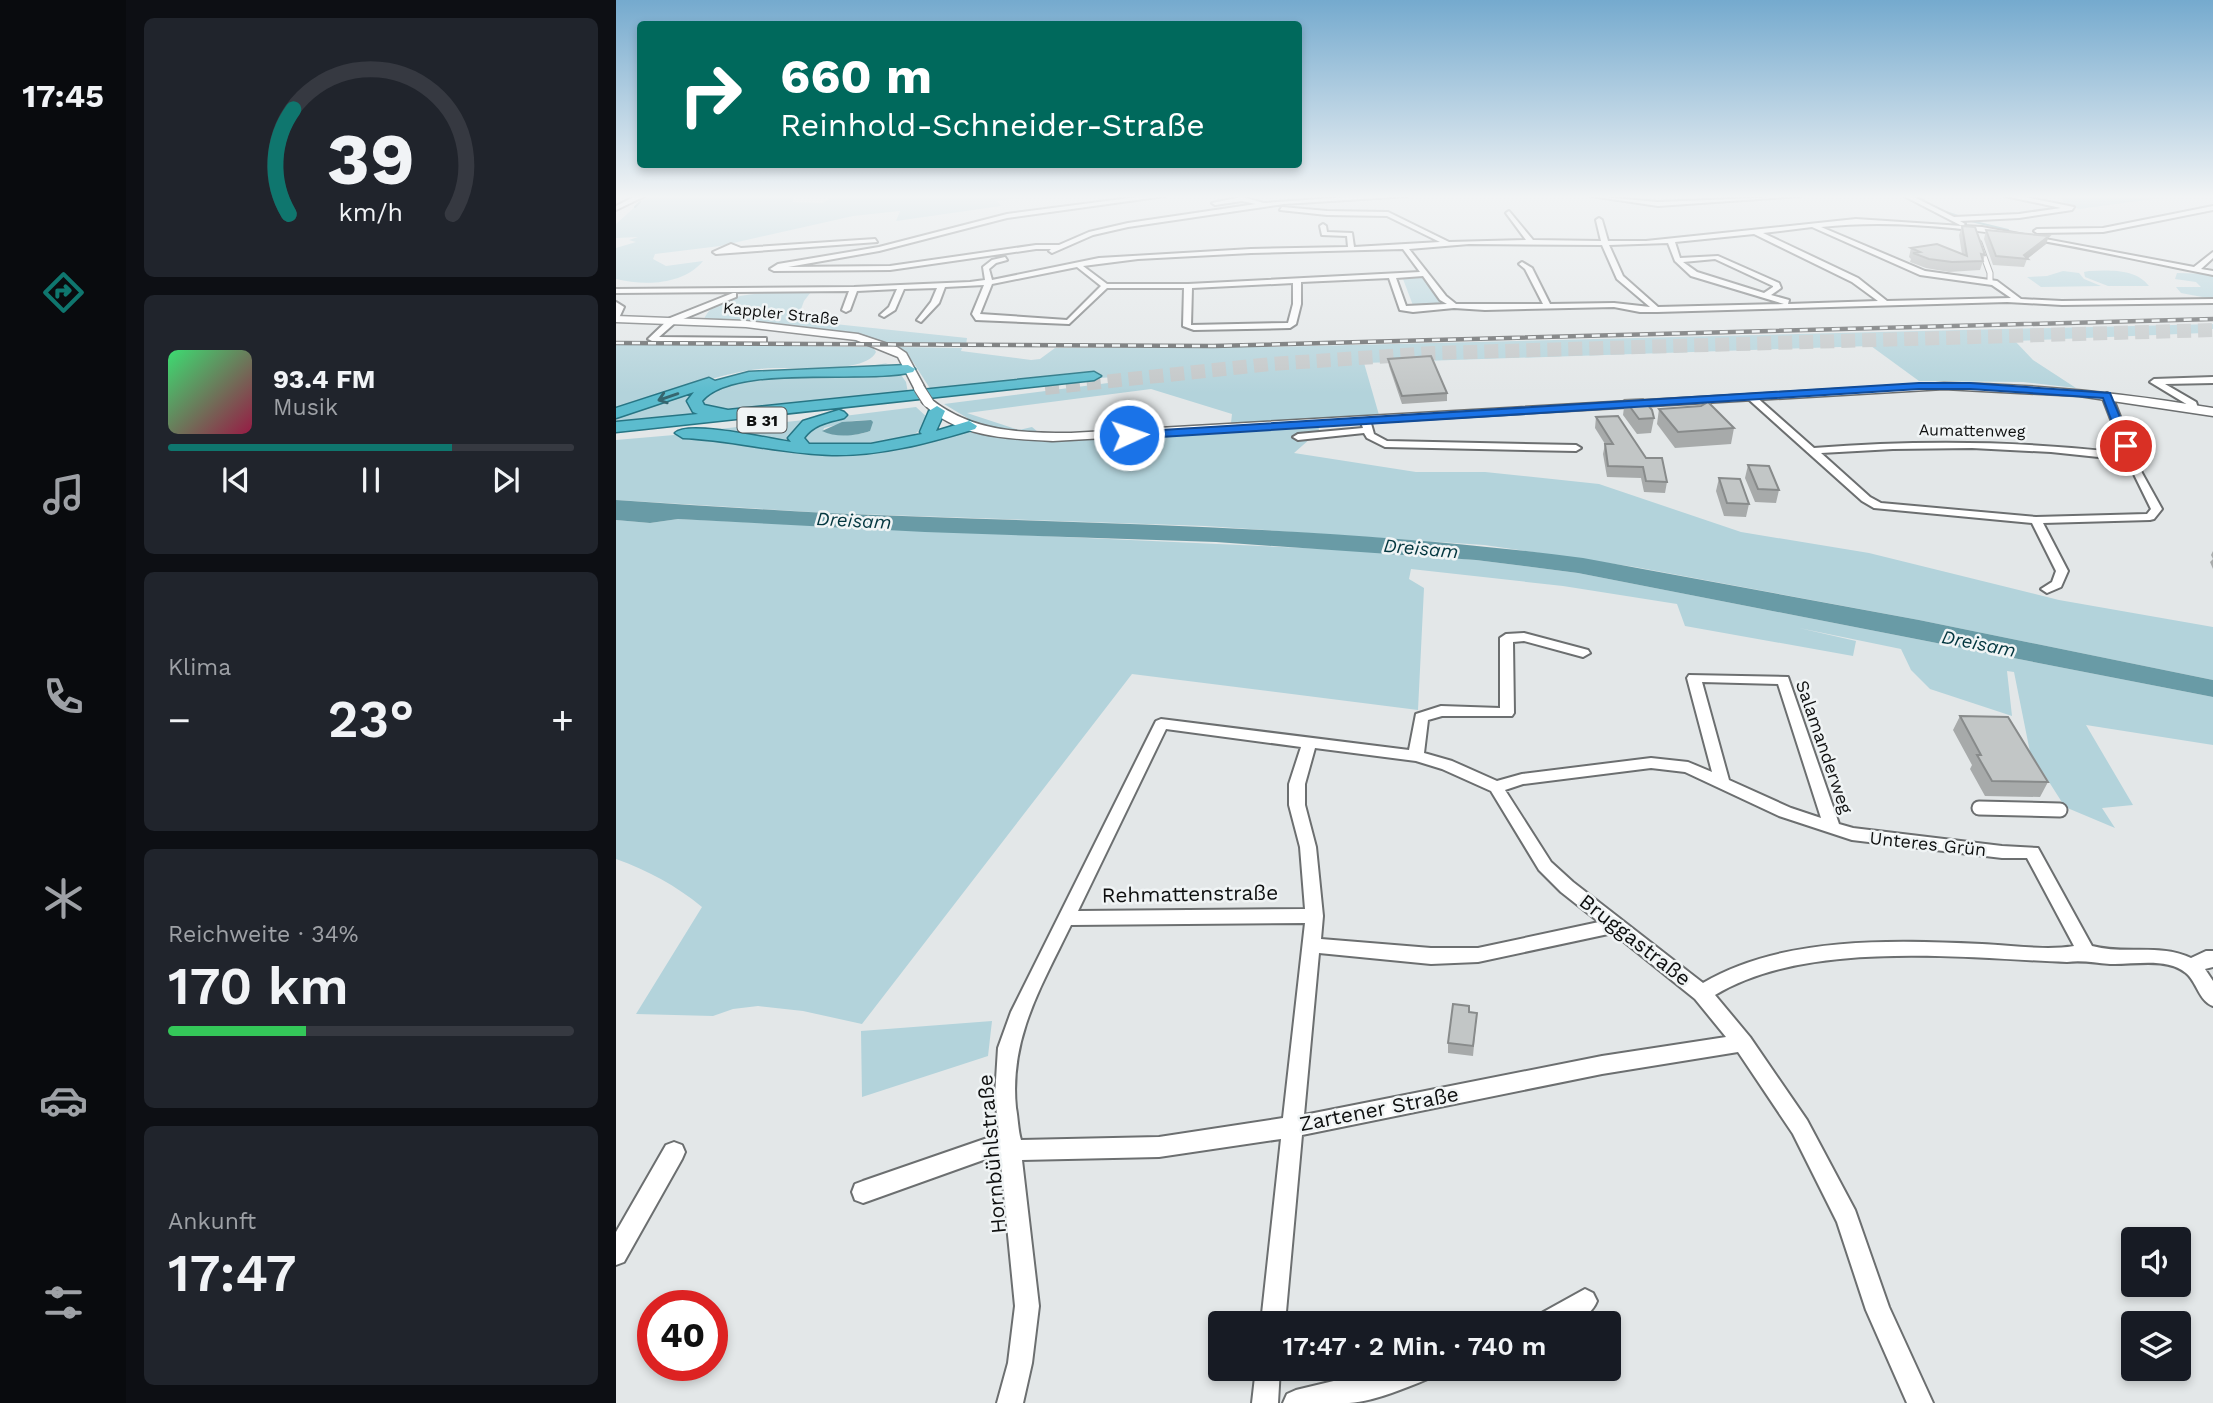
<!DOCTYPE html>
<html lang="de">
<meta charset="utf-8">
<style>
:root{--surface:#171b24;--page:#20242c;--text:#f1f3f6;--muted:#9ea1a6;--line:#363941;--accent:#0f766e}
body{margin:0;font-family:"Work Sans",sans-serif;background:var(--page);color:var(--text);height:100vh;display:flex;flex-direction:column;font-size:26px;white-space:nowrap}
*{box-sizing:border-box;margin:0}
p{font-size:23px;color:var(--muted)}
.icon{flex:none;width:38px;height:38px;fill:none;stroke:currentColor;stroke-width:2;stroke-linecap:round;stroke-linejoin:round}
.map{position:relative;flex:1;overflow:hidden}
.drawer{display:flex;flex-direction:column;gap:18px;padding:18px;background:#0d0f14;width:490px}
.drawer>*{flex:none}
.hud{position:absolute;left:21px;top:21px;width:665px;height:147px;border-radius:7px;box-shadow:0 4px 10px #0003;background:#00695c;color:#fff;overflow:hidden}
.controls{position:absolute;left:1505px;top:1227px;display:grid;gap:14px}
.controls a{display:grid;place-items:center;width:70px;height:70px;border-radius:7px;background:var(--surface);box-shadow:0 4px 10px #0003;font-size:35px}
.speed{position:absolute;left:21px;top:1290px;display:flex;gap:14px;font-size:35px;font-weight:700;text-align:center}
.speed>*{display:grid;place-content:center;width:91px;height:91px;border-radius:50%;background:var(--surface);box-shadow:0 4px 10px #0003;line-height:1}
.speed .limit{border:10px solid #d22;background:#fff;color:#111}
.pin{position:absolute;display:grid;place-items:center;width:60px;height:60px;color:#fff;margin:-30px;border:4px solid #fff;border-radius:50%;box-shadow:0 2px 7px #0007}
.me{position:absolute;width:77px;margin:-38px;rotate:87deg;stroke-linejoin:round;filter:drop-shadow(0 0 5px #0008)}
.turn{display:flex;align-items:center;gap:24px;height:147px;padding:0 28px;font-size:32px}
.turn .icon{width:91px;height:91px;stroke-width:2.5}
.turn b{display:block;font-size:49px;line-height:60px}
.big{font-size:52px;font-weight:600;line-height:1.1}
.drawer .widget{flex:1;display:flex;flex-direction:column;justify-content:center;gap:10px;min-width:0;padding:0 24px;border-radius:10px;background:var(--page)}
.drawer .dial{align-items:center;gap:0}
.dial svg{height:182px;overflow:visible;fill:none;stroke:var(--line);stroke-width:7;stroke-linecap:round;text-anchor:middle}
.dial text{fill:var(--text);stroke:none}
.song{display:flex;align-items:center;gap:21px}
.cover{width:84px;height:84px;border-radius:10px;background:linear-gradient(135deg,hsl(140 70% 55%),hsl(340 70% 35%))}
.played{height:7px;border-radius:4px;background:linear-gradient(90deg,var(--accent) 70%,var(--line) 70%)}
.keys{display:flex;justify-content:space-around;direction:ltr}
.heat{display:flex;justify-content:space-between;align-items:center;font-size:38px;direction:ltr}
.charge{height:10px;border-radius:5px;background:linear-gradient(90deg,#34c759 34%,var(--line) 0)}
.trip{position:absolute;left:592px;top:1311px;width:413px;height:70px;border-radius:7px;background:var(--surface);box-shadow:0 4px 10px #0003;font-weight:600;line-height:70px;text-align:center}
main{display:flex;flex:1;min-height:0}
.tab-bar{display:flex;flex-direction:column;width:126px;justify-content:space-around;align-items:center;background:#090b0e;color:var(--muted)}
.tab-bar .icon{width:49px;height:49px}
.tab-bar .on{color:var(--accent)}
.tab-bar b{font-size:32px;color:var(--text)}
.map>svg:first-child{display:block}
.green{fill:#b3d3db;fill-rule:evenodd}
.water{fill:#699ba6}
.lines{fill:none;stroke-linecap:round;stroke-linejoin:round}
.stream{stroke:#699ba6;stroke-width:2}
.trunk-tunnel{stroke:#c3c7c8;stroke-width:14;stroke-dasharray:14 7;stroke-linecap:butt}
.pedestrian-far1-casing{stroke:#6c6f70;stroke-width:7}
.pedestrian-casing{stroke:#6c6f70;stroke-width:17}
.minor-casing{stroke:#6c6f70;stroke-width:4}
.tertiary-casing{stroke:#6c6f70;stroke-width:3}
.trunk-casing{stroke:#277584;stroke-width:3}
.pedestrian-far1{stroke:#fff;stroke-width:5}
.pedestrian{stroke:#fff;stroke-width:13}
.minor{fill:#fff;fill-rule:evenodd}
.tertiary{fill:#fff;fill-rule:evenodd}
.trunk{fill:#5cbcce;fill-rule:evenodd}
.rail-casing{stroke:#5e6061;stroke-width:4.5}
.rail{stroke:#f0f4f5;stroke-width:2.5;stroke-dasharray:8;stroke-linecap:butt}
.tertiary-bridge-casing{stroke:#6c6f70;stroke-width:12;stroke-linecap:butt}
.tertiary-bridge{stroke:#fff;stroke-width:10}
.wall{fill:#a7aaaa}
.shaded-wall{fill:#888b8b}
.building{fill:#c2c6c6;stroke:#888b8b;stroke-width:2}
.oneway{stroke:#36666f}
.route{fill:#1a73e8;stroke:#114b97;stroke-width:2}
.labels{text-anchor:middle;stroke-width:5;stroke-linejoin:round;paint-order:stroke}
.far-street-label{font-size:16px;fill:#0f1010;stroke:#f0f4f5}
.shield{fill:#f0f4f5;stroke:#525455;stroke-width:2}
.shield-label{font-size:16px;font-weight:bold;fill:#0f1010}
.street-label{font-size:18px;fill:#0f1010;stroke:#f0f4f5}
.water-label{font-size:19px;font-style:italic;fill:#03363f;stroke:#f0f4f5}
.near-street-label{font-size:21px;fill:#0f1010;stroke:#f0f4f5}
</style>
<main>
<nav class="tab-bar">
<b>17:45</b>
<svg class="icon on" aria-label="directions" viewBox="0 0 24 24"><path d="M12 3l9 9-9 9-9-9zM9 14v-3h6M13 9l2 2-2 2"/></svg>
<svg class="icon" aria-label="music" viewBox="0 0 24 24"><path d="M9 18V5l10-2v13"/><circle cx="6" cy="18" r="3"/><circle cx="16" cy="16" r="3"/></svg>
<svg class="icon" aria-label="phone" viewBox="0 0 24 24"><path d="M5 4h4l2 5-3 2q2 4 5 5l2-3 5 2v4C11 20 4 13 5 4z"/></svg>
<svg class="icon" aria-label="climate" viewBox="0 0 24 24"><path d="M12 3v18M4 7l16 10M4 17L20 7"/></svg>
<svg class="icon" aria-label="car" viewBox="0 0 24 24"><path d="M5 17H2v-5l4-1 3-4h7l3 4 3 1v5h-3M9 17h6M6 11h13"/><circle cx="7" cy="17" r="2"/><circle cx="17" cy="17" r="2"/></svg>
<svg class="icon" aria-label="filters" viewBox="0 0 24 24"><path d="M4 7h16M4 17h16"/><circle cx="9" cy="7" r="2"/><circle cx="15" cy="17" r="2"/></svg>
</nav>
<section class="drawer">
<div class="widget dial"><svg viewBox="0 0 100 80">
<path d="M14 69A42 42 0 1 1 86 69"/>
<path d="M14 69A42 42 0 0 1 16 23" stroke="#0f766e"/>
<text x="50" y="56" font-size="32" font-weight="700">39</text>
<text x="50" y="72" font-size="11">km/h</text>
</svg></div>
<div class="widget">
<div class="song"><i class="cover"></i><div><b>93.4 FM</b><p>Musik</p></div></div>
<div class="played"></div>
<div class="keys"><svg class="icon" aria-label="previous" viewBox="0 0 24 24"><path d="M18 5L8 12l10 7zM5 5v14"/></svg><svg class="icon" aria-label="pause" viewBox="0 0 24 24"><path d="M8 5v14M16 5v14"/></svg><svg class="icon" aria-label="next" viewBox="0 0 24 24"><path d="M6 5l10 7-10 7zM19 5v14"/></svg></div>
</div>
<div class="widget"><p>Klima</p>
<div class="heat"><a>−</a><b class="big">23°</b><a>+</a></div>
</div>
<div class="widget"><p>Reichweite · 34%</p><b class="big">170 km</b><div class="charge"></div></div>
<div class="widget"><p>Ankunft</p><b class="big">17:47</b></div>
</section>
<div class="map">
<svg width="1597" height="1403" viewBox="0 0 1597 1403">
<rect width="100%" height="100%" fill="#e3e7e8"/>
<!-- green -->
<path class="green" d="M31,196H178L177,202L206,203L219,196H412L381,201L385,206L280,221L284,211L237,216L104,246L39,254L37,259L50,266L87,261C67,285 29,286 0,279V248L20,242L13,240L22,237L0,238V224Z
M1447,196H1560L1463,209L1447,202Z
M1447,271L1463,273L1468,279L1485,286L1425,287L1411,277L1431,276Z
M1473,271C1494,270 1520,269 1533,286H1492L1469,277L1468,272Z
M1561,273L1597,274V299L1565,293L1560,287H1585L1580,282L1559,279Z
M806,277L822,300L833,306L798,308L787,279Z
M195,292L188,301L181,320L351,338L350,345L236,344L239,342L236,340L172,332L181,328L88,319C102,288 166,293 195,292Z
M1597,324V329L1583,330L1587,333L1399,341L1417,360L1460,388L1407,382L1303,381L1255,346L748,363L763,415L702,419L703,431L678,453L800,472H869L983,484L1125,532L1253,553L1443,600L1597,627V680L1303,620L1019,567L868,545L589,526L211,513L0,500V440L58,435L97,437L213,455L363,425L328,404L500,382L498,377L315,390L297,362L282,347L346,348L345,351L415,360L424,359L439,348L654,347ZM535,389L616,414L615,423L473,434L422,432L416,427L403,430L351,413Z
M0,344L257,347L260,352C250,374 179,367 157,368C102,370 52,397 0,411Z
M272,363C231,384 91,353 71,404L77,415L0,422V415L125,374L153,370H228Z
M283,372L290,382L292,393L109,411L91,407L86,401L97,390L134,378Z
M300,407L313,419C290,456 229,446 191,444L188,441V431L228,416ZM255,420L254,431C241,436 219,437 207,431L208,428L236,421Z
M198,419L170,443L93,430Z
M62,519L753,551L860,560L962,573L1597,697V745L1470,725L1517,805L1486,808L1499,828L1449,807L1414,752L1398,672L1391,671L1396,716L1314,689L1295,670L1285,649L1183,628L1240,641L1237,656L1069,626L1061,604L947,586L795,569L793,579L808,588L802,710L516,674L246,1024L187,1011L142,1006L117,1009L97,1016L20,1014L86,907C59,885 33,871 0,859V520L34,523Z
M376,1021L372,1056L246,1097L245,1031Z"/>
<!-- water -->
<path class="water" d="M255,420L257,422L254,431C241,436 219,438 206,431L226,422Z
M0,500C70,505 141,509 211,513C464,524 716,525 967,558L1303,620L1597,680V697L962,573L860,560L600,542L309,532L62,519L34,523L0,520Z"/>
<g class="lines">
<!-- stream -->
<path class="stream" d="M1303,196L1313,205
M19,207L24,202
M1321,209L1345,217
M1351,220L1392,230"/>
<!-- trunk-tunnel -->
<path class="trunk-tunnel" d="M429,388L655,364L818,353L1597,330"/>
<!-- pedestrian-far1 casing -->
<g class="pedestrian-far1-casing">
<path id="pedestrian-far1" d="M1363,243L1374,273V281"/>
</g>
<!-- pedestrian casing -->
<g class="pedestrian-casing">
<path id="pedestrian" d="M1363,808L1444,810"/>
</g>
<!-- minor casing -->
<g class="minor-casing">
<path id="minor" d="M20,196H29L0,210V206Z
M529,196H549L391,218L263,251L172,267L274,266L420,245H443L473,232L512,223L640,204L626,201L599,205L596,203L626,197L648,203L745,196H792L668,204L512,227L477,235L436,253L433,251L435,249H420L274,270L158,271L154,269L162,264L263,247L391,214Z
M975,196L1042,202L1185,196L1042,206Z
M1288,196H1296L1338,217L1403,214L1445,208L1389,196H1404L1458,207L1456,210L1403,218L1344,221L1349,224L1346,226L1366,227L1578,267L1597,252V258L1585,269L1597,271V275C1473,251 1331,213 1205,227L1309,271L1381,281L1405,299L1446,301L1597,299V303L1446,305L1391,302L1041,312H1024L998,307L869,310L838,308L797,312L784,310L773,278L685,282V304L680,324L674,328L578,330L567,326L568,288H491L453,324L360,320L356,314L368,285L329,287L323,303L305,322L301,320L315,302L321,288L288,289L279,310L268,317L264,315L273,307L281,289L241,291L234,310L230,312L226,310L233,291L0,293V289L238,287L354,282L369,280L367,267L376,260L389,257L391,260L380,263L373,269L376,280L483,258L635,249L732,247L731,236L706,235L704,226L707,224L710,226L711,232L736,233L738,247L824,242L771,216L711,215L664,210L666,207L711,211L772,212L833,242L910,240L890,213L893,211L917,240L985,241L980,220L983,218L986,220L992,241H1030L1240,219L1346,226ZM1196,227L1304,275L1376,285L1395,298L1271,301L1242,278L1147,233ZM1138,234L1236,282L1262,301L1172,304L1173,300L1155,295L1165,288L1163,283L1102,256L1064,258L1059,242ZM1052,243L1059,261L1075,276L1168,304L1042,307L1007,276L993,245ZM853,244L986,245L1001,279L1034,307L998,303L934,304L916,268L906,262L903,264L909,269L927,304H840L830,296L793,249ZM787,249L804,272L572,284H491L467,266L522,259L635,253ZM1099,259L1157,286V287L1148,293L1081,272L1067,262ZM461,267L485,286L451,320L364,314L376,284ZM807,276L824,300L831,304L790,306L780,278ZM677,283V304L672,323L575,325L576,288Z
M1597,206V210L1487,232L1421,233L1418,231L1421,229L1487,228Z
M259,239L261,242L100,254L97,252L115,244L125,248Z
M117,293H120V297L60,322L43,337L147,338H150V342L36,341L32,339L54,318Z
M0,302L8,307L3,318H0Z
M1597,377V383L1549,384L1580,402L1582,408L1577,411L1574,410L1572,405L1534,382L1538,379Z
M1491,393L1496,396L1526,473L1546,509L1538,519L1534,520L1427,523L1452,571L1445,587L1431,593L1425,589L1436,582L1440,571L1416,523L1258,508L1246,501L1130,397L1138,395L1198,448C1302,440 1405,441 1508,453L1486,396ZM1356,448L1435,452L1511,460L1535,509L1531,514L1420,517L1265,503L1254,497L1205,453L1277,449Z
M749,417L754,420L758,434L771,441L960,445L965,448L960,451L769,447L751,438L748,433L682,440L677,437L682,434L747,428L744,420Z
M908,633L972,650L974,653L967,657L908,641L897,642L898,713L896,716H826L812,720L808,753L836,761L881,781L906,774L1035,758L1072,762L1096,772L1071,678L1073,675L1172,677L1223,824L1237,828L1386,846L1422,848L1476,946C1509,955 1543,943 1575,958L1590,951H1597V967L1589,969L1597,981V1006C1583,1001 1581,982 1570,973C1550,957 1518,965 1494,964C1479,963 1467,960 1451,962C1347,958 1191,939 1099,995L1134,1037L1191,1120L1239,1210L1273,1307L1317,1403H1291L1250,1310L1221,1222L1177,1134L1122,1052L986,1074L686,1135L669,1323H645L665,1139L543,1157L406,1160L423,1306L416,1363L407,1403H381L392,1363L399,1306L384,1154L247,1203L239,1200L236,1192L239,1184L247,1181L383,1134L379,1096L382,1048L395,1012L540,721L545,719L793,750L800,714L825,706L884,708V638L890,634ZM1086,682L1162,684L1205,818L1175,808L1113,780ZM550,729L685,747L673,784V805L684,847L689,909L462,911ZM699,748L800,761L826,769L875,791L923,870L945,892L983,922L862,948H815L705,939L707,916L700,847L689,805V784ZM1035,768L1069,772L1163,816L1236,840L1386,858H1411L1458,946C1429,951 1396,945 1366,944C1277,940 1166,936 1087,983L957,882L935,862L889,790L907,784ZM689,923L667,1118L543,1137L405,1140C402,1130 402,1118 400,1108C393,1038 426,985 455,925ZM997,933L1079,999L1110,1037L986,1056L688,1115L703,953L815,964L862,962Z
M58,1142L66,1145L69,1152L66,1159L8,1262L0,1265V1232L50,1145Z
M969,1289L977,1293L981,1301C971,1326 940,1323 918,1323L922,1315Z
M640,1368H664L662,1403H636Z
M772,1368H820L817,1377C791,1387 761,1401 733,1403C712,1403 689,1403 667,1403L671,1394L680,1390Z"/>
</g>
<!-- tertiary casing -->
<g class="tertiary-casing">
<path id="tertiary" d="M0,316L130,321L242,334L281,347L290,353L309,388L299,390L282,357L240,340L130,327L0,322Z
M1328,383C1419,384 1508,393 1597,408V416L1463,396L1328,389L437,441C392,439 338,437 306,402L316,400C357,432 405,433 455,433Z"/>
</g>
<!-- trunk casing -->
<g class="trunk-casing">
<path id="trunk" d="M292,365L299,369L297,372C247,384 118,363 86,401L88,405L112,410L478,372L485,376L478,380L0,432V422L82,414L77,412L71,401L78,392L0,418V408L93,378L99,381L133,372Z
M321,406L329,411L320,431L353,421L361,426L359,429C312,443 265,456 216,455C166,454 117,440 67,438L59,433C72,420 154,439 175,442L172,438L187,421L223,410L228,412L231,415L228,418C213,422 198,424 188,438L193,444H255L306,434L304,432L313,411Z"/>
</g>
<!-- pedestrian-far1 -->
<use href="#pedestrian-far1" class="pedestrian-far1"/>
<!-- pedestrian -->
<use href="#pedestrian" class="pedestrian"/>
<!-- minor -->
<use href="#minor" class="minor"/>
<!-- tertiary -->
<use href="#tertiary" class="tertiary"/>
<!-- trunk -->
<use href="#trunk" class="trunk"/>
<!-- rail casing -->
<g class="rail-casing">
<path id="rail" d="M0,343L597,346L1597,319"/>
</g>
<!-- rail -->
<use href="#rail" class="rail"/>
<!-- tertiary-bridge casing -->
<g class="tertiary-bridge-casing">
<path id="tertiary-bridge" d="M303,388L312,402"/>
</g>
<!-- tertiary-bridge -->
<use href="#tertiary-bridge" class="tertiary-bridge"/>
</g>
<!-- wall -->
<path class="wall" d="M1346,226L1369,255L1364,270L1333,272L1310,268L1294,262L1295,259L1293,257L1295,248L1346,254L1343,235Z
M1370,230L1430,244L1411,259L1408,267L1377,265L1368,239Z
M772,359L831,393V401L786,404L773,366Z
M1009,400L1038,418L1035,433L1021,434L1007,415Z
M1043,409L1118,428L1115,444L1059,448L1041,424Z
M980,417L1051,482L1049,493L1028,492L1025,478L991,477L987,454L989,444L979,428Z
M1132,465L1163,490L1160,503L1139,502L1129,478Z
M1103,478L1133,504L1130,517L1108,516L1100,491Z
M1597,551V569L1594,562L1597,559L1595,555Z
M1344,716L1432,782L1424,797L1369,796L1354,769L1356,765L1337,730Z
M853,1012L861,1013L857,1056L832,1053V1043Z"/>
<!-- shaded-wall -->
<path class="shaded-wall" d="M1433,236L1430,244L1411,259L1408,255Z"/>
<!-- building -->
<path class="building" d="M1346,226L1359,227L1369,255L1365,254L1367,261L1336,262L1313,259L1297,253L1304,252L1295,248L1321,244L1351,256Z
M1370,230L1433,236L1408,255L1412,259L1380,256Z
M815,356L831,393L786,396L772,359Z
M1027,399L1036,410L1038,418L1023,419L1009,400Z
M1092,402L1118,428L1062,432L1043,409L1085,406Z
M1002,416L1030,458H1046L1051,482L1030,481L1027,467L992,466L989,444H997L980,417Z
M1132,465L1153,466L1163,490L1142,489Z
M1103,478L1124,479L1133,504L1111,503Z
M1344,716L1392,717L1432,782L1376,781L1361,755H1365Z
M837,1004L853,1006V1012L861,1013L857,1046L832,1043Z"/>
<!-- one-way arrows -->
<defs><path id="oneway-shaft" d="M-6 0H5M1.5-3L5.5 0L1.5 3" fill="none" stroke-width="1.6" stroke-linecap="round" stroke-linejoin="round" transform="scale(1.75)"/></defs>
<use class="oneway" href="#oneway-shaft" transform="translate(52 397) rotate(161)"/>
<!-- sky -->
<linearGradient id="sky" x2="0" y2="1"><stop stop-color="#75aace"/><stop offset="0.5" stop-color="#f2f4f5"/><stop offset="1" stop-color="#f2f4f5" stop-opacity="0"/></linearGradient>
<rect width="1597" height="393" fill="url(#sky)"/>
<!-- route -->
<path class="route" d="M1303,383H1354L1494,393L1516,446L1510,449L1505,446L1487,398L1354,389H1303L513,439L507,435L513,432Z"/>
<g class="labels">
<!-- far-street labels -->
<g class="far-street-label">
<text transform="translate(165 313) rotate(6)" y="6">Kappler Straße</text>
<text transform="translate(1356 430) rotate(1)" y="6">Aumattenweg</text>
</g>
<!-- shield labels -->
<rect class="shield" x="121.5" y="407.5" width="49" height="25" rx="5"/>
<g class="shield-label">
<text x="146" y="426">B 31</text>
</g>
<!-- street labels -->
<g class="street-label">
<text transform="translate(1208 747) rotate(71)" y="6">Salamanderweg</text>
<text transform="translate(1312 844) rotate(6)" y="6">Unteres Grün</text>
</g>
<!-- water labels -->
<g class="water-label">
<text transform="translate(238 520) rotate(3)" y="7">Dreisam</text>
<text transform="translate(805 548) rotate(5)" y="7">Dreisam</text>
<text transform="translate(1363 643) rotate(11)" y="7">Dreisam</text>
</g>
<!-- near-street labels -->
<g class="near-street-label">
<text transform="translate(574 894) rotate(-1)" y="7">Rehmattenstraße</text>
<text transform="translate(1019 940) rotate(38)" y="7">Bruggastraße</text>
<text transform="translate(763 1109) rotate(-11)" y="7">Zartener Straße</text>
<text transform="translate(376 1154) rotate(-95)" y="7">Hornbühlstraße</text>
</g>
</g>
</svg>
<div class="controls">
<a><svg class="icon" aria-label="sound" viewBox="0 0 24 24"><path d="M4 9h4l5-4v14l-5-4H4zM17 9q2 3 0 6"/></svg></a>
<a><svg class="icon" aria-label="layers" viewBox="0 0 24 24"><path d="M12 4l9 5-9 5-9-5zM3 14l9 5 9-5"/></svg></a>
</div>
<div class="speed"><div class="limit">40</div></div>
<div class="pin" style="left:1510px;top:446px;background:#d93025"><svg class="icon" aria-label="arrive" viewBox="0 0 24 24"><path d="M6 21V4h12l-3 4 3 4H6"/></svg></div>
<svg class="me" style="left:513px;top:435px" viewBox="-20 -20 40 40"><circle r="17" fill="#1a73e8" stroke="#fff" stroke-width="3"/><path d="M0-11L8 9 0 5-8 9z" fill="#fff"/></svg>
<div class="trip">17:47 · 2 Min. · 740 m</div>
<div class="hud">
<div class="turn"><svg class="icon" aria-label="right" viewBox="0 0 24 24"><path d="M7 20v-9h11M14 6l5 5-5 5"/></svg><div><b>660 m</b>Reinhold-Schneider-Straße</div></div>
</div>
</div>
</main>
